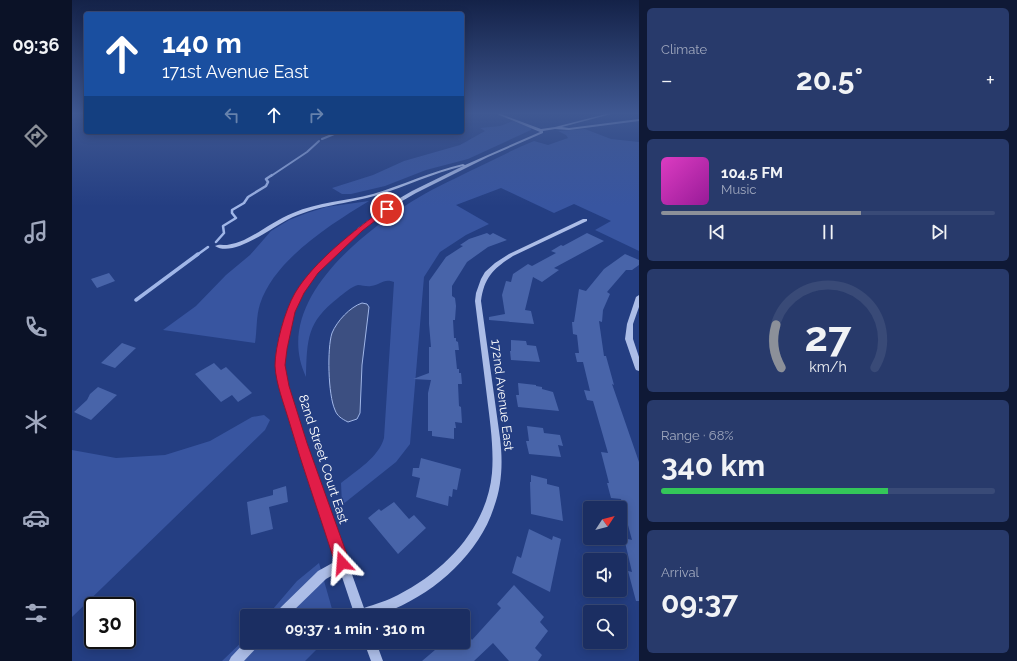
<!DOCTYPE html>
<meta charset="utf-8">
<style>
:root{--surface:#1b2e62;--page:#283a6b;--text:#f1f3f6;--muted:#a0a8be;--line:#394a77;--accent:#8c9099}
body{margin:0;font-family:Raleway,sans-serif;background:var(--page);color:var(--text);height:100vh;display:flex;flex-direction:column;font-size:15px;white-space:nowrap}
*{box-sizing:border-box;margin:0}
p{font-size:13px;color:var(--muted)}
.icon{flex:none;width:22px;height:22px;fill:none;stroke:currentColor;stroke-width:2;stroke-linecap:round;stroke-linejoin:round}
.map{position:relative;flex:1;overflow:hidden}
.panel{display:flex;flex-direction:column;gap:8px;padding:8px;background:#0f1936;width:378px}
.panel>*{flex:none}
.top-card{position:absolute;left:12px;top:12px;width:380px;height:122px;border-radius:4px;box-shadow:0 2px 10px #0003,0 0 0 1px var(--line);background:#1a4fa0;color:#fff;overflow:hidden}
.needle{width:26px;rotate:54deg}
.tools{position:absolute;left:511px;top:501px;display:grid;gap:8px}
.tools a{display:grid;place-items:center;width:44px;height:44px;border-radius:4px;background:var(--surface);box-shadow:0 2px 10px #0003,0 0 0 1px var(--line);font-size:20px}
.speed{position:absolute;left:12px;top:597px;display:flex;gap:8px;font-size:20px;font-weight:700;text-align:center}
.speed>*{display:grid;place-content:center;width:52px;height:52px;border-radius:50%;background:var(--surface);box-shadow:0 2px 10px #0003,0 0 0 1px var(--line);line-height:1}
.speed .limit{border:2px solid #111;border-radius:6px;background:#fff;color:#111}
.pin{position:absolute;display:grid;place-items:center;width:34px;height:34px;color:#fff;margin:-17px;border:2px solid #fff;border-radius:50%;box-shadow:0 1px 4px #0007}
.me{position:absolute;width:44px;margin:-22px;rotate:341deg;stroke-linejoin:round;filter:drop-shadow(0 0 3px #0008)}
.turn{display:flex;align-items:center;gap:14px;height:84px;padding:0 12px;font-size:18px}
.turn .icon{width:52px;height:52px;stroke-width:2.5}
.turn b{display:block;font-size:28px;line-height:34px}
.lanes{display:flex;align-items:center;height:38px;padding:0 12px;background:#0003;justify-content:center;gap:20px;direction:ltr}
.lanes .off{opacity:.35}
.big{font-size:30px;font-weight:700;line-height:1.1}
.panel .widget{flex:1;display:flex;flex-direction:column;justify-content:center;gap:6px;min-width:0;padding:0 14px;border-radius:6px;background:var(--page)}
.panel .dial{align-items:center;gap:0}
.dial svg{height:104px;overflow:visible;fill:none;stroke:var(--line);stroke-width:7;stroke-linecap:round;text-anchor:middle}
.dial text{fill:var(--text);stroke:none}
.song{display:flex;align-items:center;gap:12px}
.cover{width:48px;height:48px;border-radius:6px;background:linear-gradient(135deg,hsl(310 70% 55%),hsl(300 70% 35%))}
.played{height:4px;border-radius:2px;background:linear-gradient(90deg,var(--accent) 60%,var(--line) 60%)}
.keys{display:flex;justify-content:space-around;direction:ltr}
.heat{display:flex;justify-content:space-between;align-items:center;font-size:22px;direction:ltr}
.charge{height:6px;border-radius:3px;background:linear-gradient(90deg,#34c759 68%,var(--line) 0)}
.trip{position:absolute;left:168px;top:609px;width:230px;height:40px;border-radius:4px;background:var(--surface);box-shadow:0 2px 10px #0003,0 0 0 1px var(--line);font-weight:700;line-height:40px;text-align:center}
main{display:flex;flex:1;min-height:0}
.tabs{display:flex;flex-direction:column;width:72px;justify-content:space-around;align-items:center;background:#0b1227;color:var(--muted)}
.tabs .icon{width:28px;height:28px}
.tabs .active{color:var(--accent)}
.tabs b{font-size:18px;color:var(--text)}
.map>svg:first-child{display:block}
.green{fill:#3855a0}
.water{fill:#3c4f81;stroke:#a0b6e8}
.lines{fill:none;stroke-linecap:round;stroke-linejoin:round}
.stream-far2{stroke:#a0b6e8;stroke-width:2}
.stream-far1{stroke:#a0b6e8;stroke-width:2.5}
.stream{stroke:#a0b6e8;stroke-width:3.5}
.building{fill:#4864a9}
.minor{fill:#acbde7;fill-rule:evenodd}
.route{fill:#e11d48;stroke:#92132f}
.labels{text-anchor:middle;stroke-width:3;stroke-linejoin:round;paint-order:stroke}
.near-street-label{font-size:13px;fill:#fff;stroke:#243e82}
</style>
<main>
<nav class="tabs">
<b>09:36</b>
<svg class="icon active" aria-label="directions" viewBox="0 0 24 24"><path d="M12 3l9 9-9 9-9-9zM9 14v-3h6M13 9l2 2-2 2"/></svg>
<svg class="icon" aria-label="music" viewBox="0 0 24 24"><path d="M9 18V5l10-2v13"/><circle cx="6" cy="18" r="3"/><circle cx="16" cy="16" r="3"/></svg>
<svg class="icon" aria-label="phone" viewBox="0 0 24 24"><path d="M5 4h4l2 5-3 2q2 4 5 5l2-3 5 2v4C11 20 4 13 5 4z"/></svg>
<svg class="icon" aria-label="climate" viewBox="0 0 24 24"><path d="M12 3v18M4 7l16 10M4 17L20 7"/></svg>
<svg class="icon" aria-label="car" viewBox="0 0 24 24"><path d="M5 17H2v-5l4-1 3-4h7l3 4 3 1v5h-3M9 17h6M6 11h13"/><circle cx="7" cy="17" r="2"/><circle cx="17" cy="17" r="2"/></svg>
<svg class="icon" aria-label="filters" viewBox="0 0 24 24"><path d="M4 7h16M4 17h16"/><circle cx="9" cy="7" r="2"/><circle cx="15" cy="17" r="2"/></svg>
</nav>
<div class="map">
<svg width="567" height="661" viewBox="0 0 567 661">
<rect width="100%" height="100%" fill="#243e82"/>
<!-- green -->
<path class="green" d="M441,121L459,128V130L396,159L354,170L313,186L279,194H270L260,188L301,175L332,161L388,145L413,131L408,128L428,126Z
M513,129L539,139L567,142V251L523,230L539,221L502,204L482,213L429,188L384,205L417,224L394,235L368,252L352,277L338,444L324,462L270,505L269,483C284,471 307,457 312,438L322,282C311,278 309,285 299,286C295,287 290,285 286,285C280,286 271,294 266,298C235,322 235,339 234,377C200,304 285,237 339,202C358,190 378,181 398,171C419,161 440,150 462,141L476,145L496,138L494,135L486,131Z
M297,201C259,224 202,260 188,304C184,316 185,331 183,343L91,330L124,306L154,275L178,255L199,231L217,220L235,213L254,207Z
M192,415L198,420L193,430L0,617V450L44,458L93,455L138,441L180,417Z
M247,563L262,616H195L225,581Z
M175,637V642H248L246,648L233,661H150Z"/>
<!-- water -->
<path class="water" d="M290,303L295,304L297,307L290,365L288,413L285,419L276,422C270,419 265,416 263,410C256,395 255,348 260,333C265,321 278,307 290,303Z"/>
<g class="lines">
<!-- stream-far2 -->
<path class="stream-far2" d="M250,139L267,132
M199,176L235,152L247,141"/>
<!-- stream-far1 -->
<path class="stream-far1" d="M144,242L152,233L151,226L164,218L160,213V210L172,203L176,197L194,186L196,182L194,179L200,175
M125,255L136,247"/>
<!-- stream -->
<path class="stream" d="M64,300L126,254"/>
</g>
<!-- building -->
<path class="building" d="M415,233L418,235L421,233L435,240L416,247L395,262L380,286V296L383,298L384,306L383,320H381L382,338H384V341L386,342L387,350H383L385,369H387V373H389L390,384H386L387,406L389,407L390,423L383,422L384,428H382V439L360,436V431H356V393L359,380L341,379L357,373V347H359L357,324V281L374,257L391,246L388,245L397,239Z
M515,233L532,241L482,268L487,270L470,282L461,277L453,310L459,311L462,324L417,320V317L433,314L430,295L434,281L439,282L441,274L456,264L460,266L484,253L479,251L489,245L491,246Z
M553,254L567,260V265L560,270H554L535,292L538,294L531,310L530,322L527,321L532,356H534L542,385L540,384L567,462V601H564L556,571L560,572L552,538L560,540L549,499L539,498L535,483H537L529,452L536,453L521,401L515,400L512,390L518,391L511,362H505L503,353H507L505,335L501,334L500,322H502L507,289L514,291L532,269Z
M37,273L43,281L25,288L19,279Z
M439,340L454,341L455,345L464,346L468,362L439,360L438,351H439Z
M50,343L64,348L43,368L29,363Z
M142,363L149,370L154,367L180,393L166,402L160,395L149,402L123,374Z
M446,383L464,385V386L470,387V389L481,392L487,411L446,407L444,395H447Z
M26,387L45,395L19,420L2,412L15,400L18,394Z
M455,426L471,428L472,433L488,435L491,446L486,445L489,457L457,454L454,441H457Z
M349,458L389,469L385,490L381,489L380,497L377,496L376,506L344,497L348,478L340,476L341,468H347Z
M459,475L475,479V484L487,487L491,521L459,514L458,482H459Z
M214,486L216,502L197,507L201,529L179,535L175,502L201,495V490Z
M322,502L337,519L342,515L354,528L326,554L296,518L307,509L309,511Z
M457,529L480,540L481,536L489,539L478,592L440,573L445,556L449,558Z
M442,585L472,617L468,622L476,631L463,648L470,655L466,661H437L421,643L402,661H350L370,644L375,648L381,642H391V627L400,640L429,608L425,604Z"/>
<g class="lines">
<!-- minor -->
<path class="minor" d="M425,114H429L469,129L483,127L534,114H539L490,127L497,128L567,119V121L497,130L483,129L471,131V133L416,157L344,193L325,204L290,230L245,272L231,292L221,312L212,365L216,386L233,443L292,608C303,604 315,601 326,595C373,571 415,528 420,473C422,448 418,422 415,397C411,365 407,333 403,301L404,293L409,279L413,272L423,263L437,254L511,219H515V221L441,256C422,268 412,277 409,301L428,438C431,462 430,485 422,507C408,552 365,591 322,609C315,611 308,615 302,616C296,617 289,616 283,616L268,571L254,579L216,616H202L204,612L246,571L264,561L225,443L208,386L204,365L215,312L225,292L241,270L286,228L321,202L340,191L391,166C361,173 335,186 306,195C276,204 244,205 215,220C199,228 161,258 143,246C147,244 150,245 155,245C161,244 167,242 172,240C189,232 203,220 221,213C246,202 274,201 301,194C331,185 360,171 391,164L393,165L468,132Z
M567,295V307L561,324V339L567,357V371L564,370L563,368L553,339L555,324L564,297Z
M175,640V642H188L186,646L172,661H157L159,657Z
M292,642H304L311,661H299Z"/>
</g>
<!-- sky -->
<linearGradient id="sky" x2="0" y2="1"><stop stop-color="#142248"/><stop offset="0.55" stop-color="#3f5892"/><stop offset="1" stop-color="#3f5892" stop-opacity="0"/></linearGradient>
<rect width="567" height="206" fill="url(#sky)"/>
<!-- route -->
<path class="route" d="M313,208L318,209L290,231L246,273L232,293L223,312L215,349L213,365L217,386L235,443L278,563L275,568L270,570L266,568L263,563C248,516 231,469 217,421C212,404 204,384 203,366C203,346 213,310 223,293C242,261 283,230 313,208Z"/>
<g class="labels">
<!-- near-street labels -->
<g class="near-street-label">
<text transform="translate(431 395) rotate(83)" y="5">172nd Avenue East</text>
<text transform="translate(252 459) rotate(72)" y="5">82nd Street Court East</text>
</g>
</g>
</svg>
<div class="tools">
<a><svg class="needle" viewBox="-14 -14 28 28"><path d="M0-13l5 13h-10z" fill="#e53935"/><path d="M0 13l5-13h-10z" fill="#a0a8be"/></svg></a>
<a><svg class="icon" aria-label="sound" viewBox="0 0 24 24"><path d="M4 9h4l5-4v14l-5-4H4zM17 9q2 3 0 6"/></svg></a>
<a><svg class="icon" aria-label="search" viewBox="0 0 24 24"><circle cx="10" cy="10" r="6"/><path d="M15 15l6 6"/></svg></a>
</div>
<div class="speed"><div class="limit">30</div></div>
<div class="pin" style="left:315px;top:209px;background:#d93025"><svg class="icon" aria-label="arrive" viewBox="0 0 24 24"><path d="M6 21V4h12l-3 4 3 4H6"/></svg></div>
<svg class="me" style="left:270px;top:563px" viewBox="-20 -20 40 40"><path d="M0-17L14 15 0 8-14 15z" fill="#e11d48" stroke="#fff" stroke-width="4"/></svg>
<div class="trip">09:37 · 1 min · 310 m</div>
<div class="top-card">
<div class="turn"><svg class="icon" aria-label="ahead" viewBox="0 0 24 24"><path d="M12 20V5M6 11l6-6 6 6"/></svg><div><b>140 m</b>171st Avenue East</div></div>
<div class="lanes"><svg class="icon off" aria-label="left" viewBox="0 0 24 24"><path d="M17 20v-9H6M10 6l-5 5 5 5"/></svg><svg class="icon" aria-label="ahead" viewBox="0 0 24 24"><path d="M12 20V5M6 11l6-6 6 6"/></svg><svg class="icon off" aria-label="right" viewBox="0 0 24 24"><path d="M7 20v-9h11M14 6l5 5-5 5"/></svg></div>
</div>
</div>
<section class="panel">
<div class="widget"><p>Climate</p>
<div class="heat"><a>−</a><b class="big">20.5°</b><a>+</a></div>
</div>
<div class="widget">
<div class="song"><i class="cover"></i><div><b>104.5 FM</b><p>Music</p></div></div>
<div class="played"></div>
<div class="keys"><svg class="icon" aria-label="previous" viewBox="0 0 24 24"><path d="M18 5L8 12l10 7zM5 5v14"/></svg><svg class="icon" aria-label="pause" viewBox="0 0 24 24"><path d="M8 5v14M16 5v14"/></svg><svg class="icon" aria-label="next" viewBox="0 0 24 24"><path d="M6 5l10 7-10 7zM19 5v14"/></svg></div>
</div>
<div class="widget dial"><svg viewBox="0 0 100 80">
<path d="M14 69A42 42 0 1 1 86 69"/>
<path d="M14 69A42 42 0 0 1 10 36" stroke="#8c9099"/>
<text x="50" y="56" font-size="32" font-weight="700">27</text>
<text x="50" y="72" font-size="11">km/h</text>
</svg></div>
<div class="widget"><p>Range · 68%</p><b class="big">340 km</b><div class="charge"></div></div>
<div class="widget"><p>Arrival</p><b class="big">09:37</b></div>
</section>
</main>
